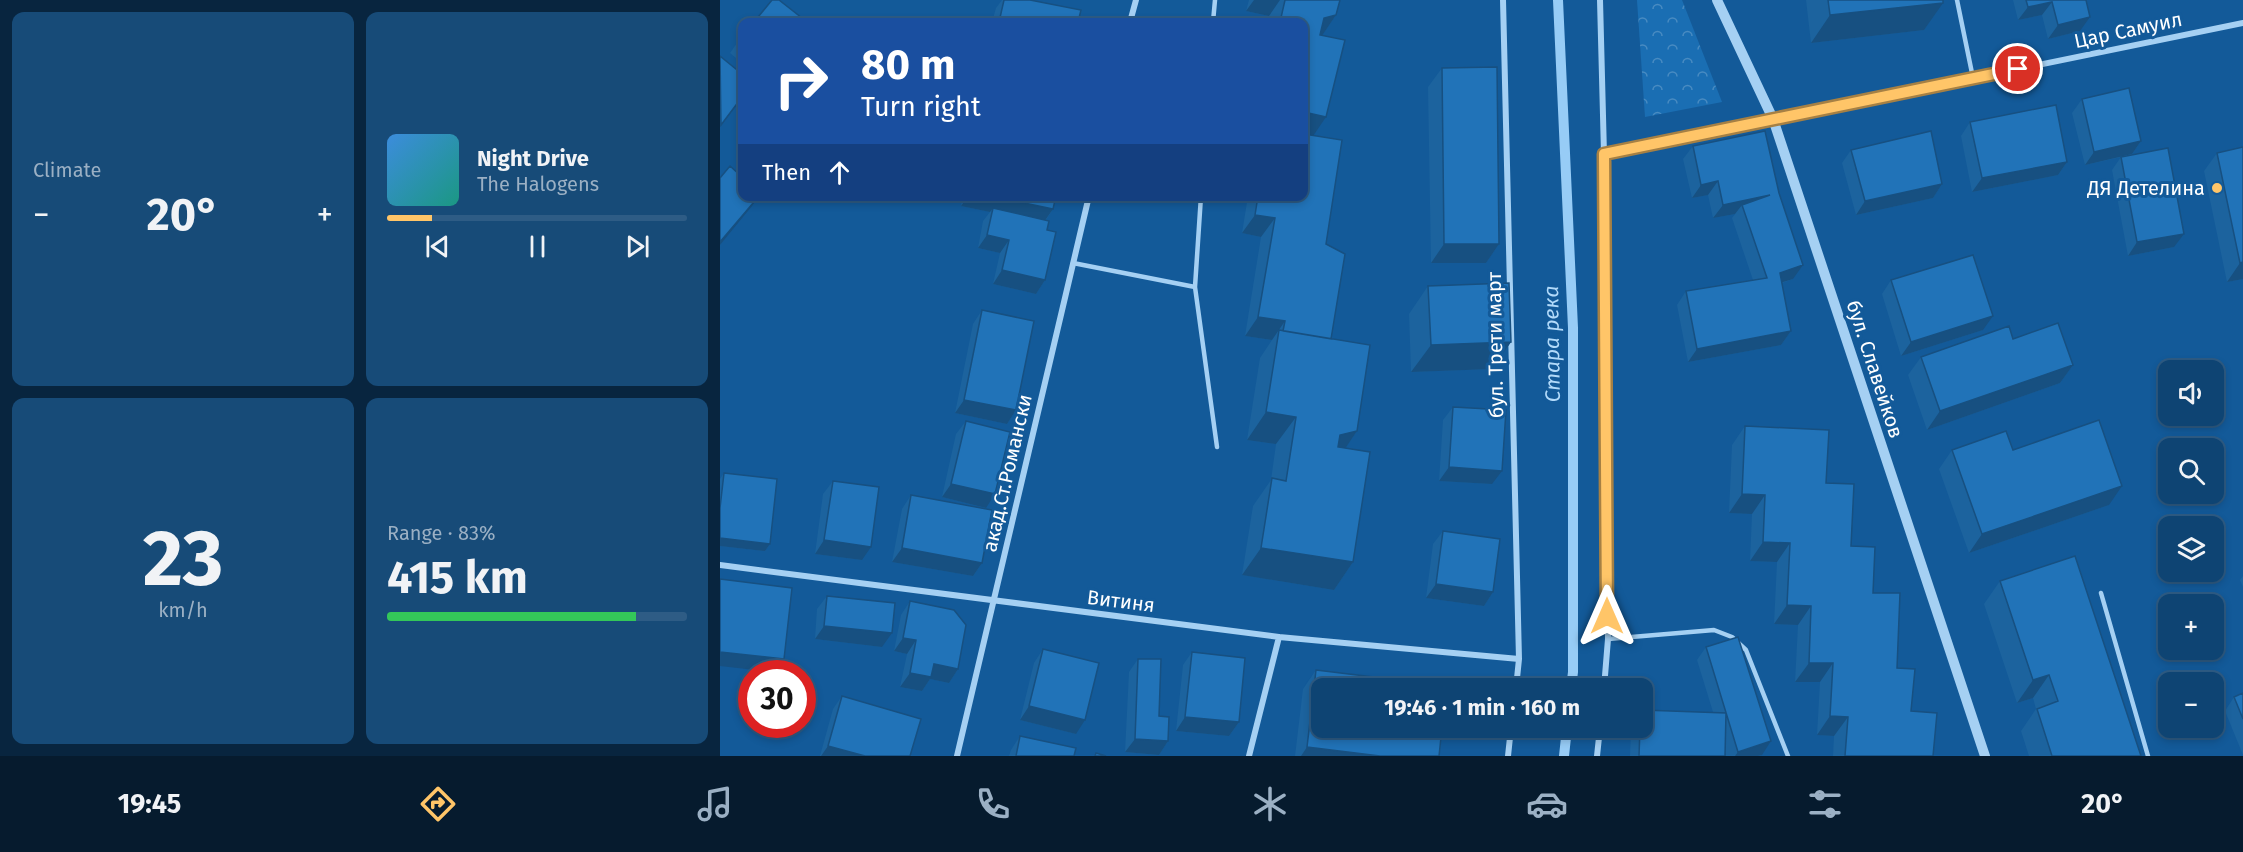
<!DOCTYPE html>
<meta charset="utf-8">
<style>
:root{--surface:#0e4473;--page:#174b78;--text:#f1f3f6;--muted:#9bb0c4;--line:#2e5c85;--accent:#ffc568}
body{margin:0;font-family:"Fira Sans",sans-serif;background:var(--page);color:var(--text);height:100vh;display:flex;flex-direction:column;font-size:22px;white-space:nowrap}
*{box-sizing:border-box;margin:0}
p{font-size:20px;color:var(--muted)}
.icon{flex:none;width:33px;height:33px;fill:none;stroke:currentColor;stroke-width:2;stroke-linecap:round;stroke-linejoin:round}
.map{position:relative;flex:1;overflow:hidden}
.details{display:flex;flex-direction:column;gap:12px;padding:12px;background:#08253f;width:720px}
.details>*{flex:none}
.banner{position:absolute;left:18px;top:18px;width:570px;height:183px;border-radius:12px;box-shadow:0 3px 9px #0003,0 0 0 2px var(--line);background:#1a4fa0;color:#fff;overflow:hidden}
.tools{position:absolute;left:1438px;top:360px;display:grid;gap:12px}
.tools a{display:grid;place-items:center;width:66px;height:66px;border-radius:12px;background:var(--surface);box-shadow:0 3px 9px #0003,0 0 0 2px var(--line);font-size:30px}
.speed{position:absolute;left:18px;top:660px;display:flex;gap:12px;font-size:30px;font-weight:700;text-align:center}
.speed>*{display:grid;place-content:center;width:78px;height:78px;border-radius:50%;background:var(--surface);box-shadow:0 3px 9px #0003,0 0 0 2px var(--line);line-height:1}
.speed .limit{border:9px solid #d22;background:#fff;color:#111}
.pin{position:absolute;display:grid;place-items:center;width:51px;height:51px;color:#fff;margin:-26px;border:3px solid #fff;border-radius:50%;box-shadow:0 2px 6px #0007}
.me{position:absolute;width:66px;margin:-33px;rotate:0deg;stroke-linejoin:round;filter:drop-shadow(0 0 4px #0008)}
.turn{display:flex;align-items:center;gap:21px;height:126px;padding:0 24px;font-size:27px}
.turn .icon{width:78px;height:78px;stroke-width:2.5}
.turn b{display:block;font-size:42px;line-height:51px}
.then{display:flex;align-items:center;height:57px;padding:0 24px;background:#0003;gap:12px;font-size:22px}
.big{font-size:45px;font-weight:700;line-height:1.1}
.details .widget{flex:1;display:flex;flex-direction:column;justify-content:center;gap:9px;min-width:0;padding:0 21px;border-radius:12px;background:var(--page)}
.details .dial{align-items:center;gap:0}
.dial b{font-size:78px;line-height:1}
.song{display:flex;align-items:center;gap:18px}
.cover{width:72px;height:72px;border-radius:9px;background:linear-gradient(135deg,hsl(210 70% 55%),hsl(170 70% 35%))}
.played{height:6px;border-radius:3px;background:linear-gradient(90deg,var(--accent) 15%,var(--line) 15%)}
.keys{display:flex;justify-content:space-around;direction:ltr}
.heat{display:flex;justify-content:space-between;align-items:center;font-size:33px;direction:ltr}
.charge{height:9px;border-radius:4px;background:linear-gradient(90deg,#34c759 83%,var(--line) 0)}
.details .tiles{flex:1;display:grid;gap:12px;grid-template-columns:repeat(2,1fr)}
.trip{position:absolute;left:591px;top:678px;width:342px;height:60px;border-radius:12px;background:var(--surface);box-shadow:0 3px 9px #0003,0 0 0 2px var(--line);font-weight:700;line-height:60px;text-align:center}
.menu{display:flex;height:96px;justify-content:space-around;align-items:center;background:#061b2e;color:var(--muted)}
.menu .icon{width:42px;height:42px}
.menu .selected{color:var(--accent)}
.menu b{font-size:27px;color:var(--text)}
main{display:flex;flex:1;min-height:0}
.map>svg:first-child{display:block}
.park{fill:url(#park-crowns)}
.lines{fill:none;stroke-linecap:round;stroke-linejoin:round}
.stream{stroke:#97ccf6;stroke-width:10}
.service{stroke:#a5d0f3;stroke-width:4.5}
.minor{stroke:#a5d0f3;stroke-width:6}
.tertiary{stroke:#a5d0f3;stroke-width:10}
.wall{fill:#1c639e}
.shaded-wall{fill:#175081}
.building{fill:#2173b8;stroke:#175081;stroke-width:1.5}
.route-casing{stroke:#a68044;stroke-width:15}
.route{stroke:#ffc568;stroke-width:10}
.poi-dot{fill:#ffc568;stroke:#135a99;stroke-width:2}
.labels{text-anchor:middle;stroke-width:6;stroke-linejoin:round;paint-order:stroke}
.street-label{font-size:20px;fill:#fff;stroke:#135a99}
.poi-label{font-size:20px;fill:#fff;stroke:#135a99;text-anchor:end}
.water-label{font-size:21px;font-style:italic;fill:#b2dafa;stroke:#135a99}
</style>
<main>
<section class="details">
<div class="tiles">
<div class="widget"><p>Climate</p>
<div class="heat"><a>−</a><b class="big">20°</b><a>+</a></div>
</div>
<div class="widget">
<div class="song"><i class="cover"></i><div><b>Night Drive</b><p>The Halogens</p></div></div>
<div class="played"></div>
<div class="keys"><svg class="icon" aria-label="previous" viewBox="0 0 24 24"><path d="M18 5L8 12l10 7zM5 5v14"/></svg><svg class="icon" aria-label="pause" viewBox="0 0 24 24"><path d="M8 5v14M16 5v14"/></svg><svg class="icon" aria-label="next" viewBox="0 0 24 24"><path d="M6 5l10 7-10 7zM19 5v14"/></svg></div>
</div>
<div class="widget dial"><b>23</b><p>km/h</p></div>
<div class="widget"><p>Range · 83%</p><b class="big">415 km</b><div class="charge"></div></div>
</div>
</section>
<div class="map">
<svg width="1523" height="756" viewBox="0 0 1523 756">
<defs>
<pattern id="park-crowns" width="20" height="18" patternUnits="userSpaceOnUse" patternTransform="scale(1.5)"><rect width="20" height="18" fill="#1a6eb3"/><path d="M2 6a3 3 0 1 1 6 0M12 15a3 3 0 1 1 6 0" fill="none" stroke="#488bc2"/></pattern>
</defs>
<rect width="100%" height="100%" fill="#135a99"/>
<!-- park -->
<path class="park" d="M917,0H962L1002,102L925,117Z"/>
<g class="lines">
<!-- stream -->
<path class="stream" d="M838,0L853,328V672L851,688
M844,756L847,728"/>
<!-- service -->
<path class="service" d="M1237,0L1253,78
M493,22L495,0
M481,196L475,287L497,447
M353,263L475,287
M1381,593L1428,756
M888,639L994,630L1012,637L1026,650L1068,756"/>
<!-- minor -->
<path class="minor" d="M783,0L799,659L796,688
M880,0L884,154L888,639L884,688
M410,22L416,0
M884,154L1523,23
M0,565L559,637L799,659
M237,756L369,196
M529,756L559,637
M788,756L791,728
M877,756L880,728"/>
<!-- tertiary -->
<path class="tertiary" d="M997,0L1053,119L1265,756"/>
</g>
<!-- wall -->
<path class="wall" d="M282,0H310L358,22H272L276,8Z
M529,0H620L616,15L602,35L594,135L606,244L611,339L637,431L625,448L633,562L614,590L522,575L533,506L551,480L556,444L527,440L540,358L552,340L525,336L541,237L522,233L528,196H584V22H547L549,16L526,11Z
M1086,0H1223L1204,30L1091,43Z
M1293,0H1366L1360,31L1328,39L1322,15L1298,20Z
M22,36V63L10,53Z
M722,68L779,244L766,263H711L708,87Z
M1362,99L1421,141L1412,154L1454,247L1408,256L1392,170L1401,157L1365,165L1352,113Z
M1250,122L1347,162L1338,175L1252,192L1241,136Z
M1045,131L1073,279L1062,283L1071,331L1061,345L968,362L957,305L966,291L1033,280L1012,218L1015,214L993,218L988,195L972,198L963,159L973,146Z
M1523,147V279L1507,282L1484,171L1497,153Z
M1131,150L1222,184L1213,198L1136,215L1122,163Z
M243,196H336L333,209L326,220L327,230L325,280L316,294L273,284L280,253L258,248L263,221L270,212L241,206Z
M1171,280L1263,330L1181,356L1162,294Z
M708,286L791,342L772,369L691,372L689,314Z
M262,310L296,410L287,424L235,413L253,324Z
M1293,339L1353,365L1340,383L1207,430L1188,375L1201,357Z
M733,407L772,484L719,481L723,420Z
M246,421L266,508L222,497L236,434Z
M1025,426L1106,483L1131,546L1153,593L1191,711L1213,756H1113L1114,736L1097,735L1100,682H1075L1078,625L1054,624L1057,562L1030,561L1032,514L1009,513L1012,445Z
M1232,450H1293L1389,505L1249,553L1219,469Z
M4,473L50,544L45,551L0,546V479Z
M113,481L142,560L95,554L103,494Z
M191,495L262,563L253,576L172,562L182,509Z
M723,531L773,592L764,606L706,598L713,544Z
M1523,576V587L1520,580Z
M1280,581L1421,756H1309L1301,731L1316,709L1313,698L1297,703L1264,604Z
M107,596L162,647L95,639L97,609Z
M190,601L238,669L229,683L210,679L202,691L180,687L187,654L174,651L181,615Z
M986,647L1042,755L1038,756H1006L1005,752V756H910L911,728H922L993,712L977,660Z
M323,649L356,734L300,720L314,663Z
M472,652L519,722L509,736L456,731L463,665Z
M418,659L448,741L439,755L405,752L409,672Z
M596,670L719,756H575L583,689Z
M1523,693V755L1505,711L1514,697Z
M122,696L190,756H100L113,709Z
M300,736L354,756H289L291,750Z"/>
<!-- shaded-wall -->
<path class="shaded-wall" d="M534,0H560L549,16L526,11Z
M1332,2L1322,15L1298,20L1308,7Z
M1223,3L1204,30L1091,43L1110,15Z
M616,15L597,43L604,18Z
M1370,17L1360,31L1328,39L1338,25Z
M22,97V98L0,127L1,125Z
M584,112L606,117L587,145L584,144Z
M1421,141L1412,154L1365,165L1374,152Z
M1347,162L1338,175L1252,192L1262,178Z
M998,181L988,195L972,198L981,185Z
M1222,184L1213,198L1136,215L1145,201Z
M1050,195L1022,205L1015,214L993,218L1003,205Z
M39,196L32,206L0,245V242Z
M248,196H271L333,209L324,222L273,208L270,212L241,206Z
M535,215L555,218L541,237L522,233Z
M1464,234L1454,247L1408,256L1417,242Z
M267,235L289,240L280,253L258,248Z
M724,244H779L766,263H711Z
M1523,262V279L1507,282L1520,263Z
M1083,265L1073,279L1050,286L1060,273Z
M282,270L325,280L316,294L273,284Z
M1273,316L1263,330L1181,356L1191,342Z
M538,317L565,321L552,340L525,336Z
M1071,331L1061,345L968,362L977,349Z
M791,342L772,369L691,372L711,345Z
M1353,365L1340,383L1207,430L1220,411Z
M244,400L296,410L287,424L235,413Z
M546,412L576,417L556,444L527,440Z
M637,431L618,459L600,463L620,435Z
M729,467L782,471L772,484L719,481Z
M231,484L275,494L266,508L222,497Z
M1402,486L1389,505L1249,553L1262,534Z
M1022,494L1045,495L1032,514L1009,513Z
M0,538L50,544L45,551L0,546Z
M104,540L151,547L142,560L95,554Z
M1043,542L1070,543L1057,562L1030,561Z
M182,548L262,563L253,576L172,562Z
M541,548L633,562L614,590L522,575Z
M716,584L773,592L764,606L706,598Z
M1067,605L1091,606L1078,625L1054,624Z
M104,626L172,633L162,647L95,639Z
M183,638L196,640L187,654L174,651Z
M0,652L64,659L54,672L0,666Z
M1089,663H1113L1100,682H1075Z
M214,664L238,669L229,683L210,679L202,691L180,687L190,673Z
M1329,675L1313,698L1297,703L1313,680Z
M309,706L365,720L356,734L300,720Z
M1110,716L1128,717L1114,736L1097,735Z
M465,717L519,722L509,736L456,731Z
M415,739L448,741L439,755L405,752Z
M1051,741L1042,755L1038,756H1015L1018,752Z
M108,746L145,756H101Z
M587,747L660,756H581Z"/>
<!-- building -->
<path class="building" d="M52,0H59L87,22H34Z
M284,0H310L361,10L358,22H279Z
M565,0H620L616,15L604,18L600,35L625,40L606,117L584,112V22H560Z
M1108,0H1223V3L1110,15Z
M1306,0H1366L1370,17L1338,25L1332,2L1308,7Z
M0,56L22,74V97L1,125Z
M777,67L779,244H724L722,68Z
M1409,88L1421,141L1374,152L1362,99Z
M1336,105L1347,162L1262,178L1250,122Z
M1045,131L1059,193L1083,265L1060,273L1071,331L977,349L966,291L1047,278L1022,205L1050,195L1003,205L998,181L981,185L973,146Z
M1211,131L1222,184L1145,201L1131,150Z
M584,134L622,140L606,244L625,254L611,339L563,331L565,321L538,317L555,218L535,215L538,196H584Z
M1523,147V262L1520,263L1497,153Z
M1448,148L1464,234L1417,242L1401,157Z
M10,166L22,177V196H39L0,242V178Z
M271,196H336L333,209Z
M273,208L329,221L327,230L336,232L325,280L282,270L289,240L267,235Z
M1253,255L1273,316L1191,342L1171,280Z
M789,283L791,342L711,345L708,286Z
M262,310L314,321L296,410L244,400Z
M1338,323L1353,365L1220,411L1201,357L1289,326L1293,339Z
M559,330L650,345L637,431L620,435L618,447L650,452L633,562L541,548L552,478L566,481L576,417L546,412Z
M733,407L786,410L782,471L729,467Z
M1379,420L1402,486L1262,534L1232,450L1286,431L1293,450Z
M246,421L290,432L275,494L231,484Z
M1025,426L1109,430L1106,483L1134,484L1131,546L1155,547L1153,593H1180L1177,668L1195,669L1191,711L1217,713L1213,756H1125L1128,717L1110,716L1113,663H1089L1091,606L1067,605L1070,543L1043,542L1045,495L1022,494Z
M4,473L57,479L50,544L0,538V508Z
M113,481L159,487L151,547L104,540Z
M191,495L272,510L262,563L182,548Z
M723,531L780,539L773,592L716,584Z
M1355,556L1421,756H1332L1317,709L1338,701L1329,675L1313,680L1280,581Z
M0,579L72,588L64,659L0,652Z
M107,596L175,603L172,633L104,626Z
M190,601L234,610L246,625L238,669L214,664L211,677L190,673L196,640L183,638Z
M1018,637L1051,741L1018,752L986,647Z
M323,649L379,663L365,720L309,706Z
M472,652L525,658L519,722L465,717Z
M418,659H441L439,716L449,717L448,741L415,739Z
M596,670L727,686V688H602V728H722L719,756H660L587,747Z
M1523,693V719L1514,697Z
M122,696L201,719L190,756H145L108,746Z
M922,710L1006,713L1005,756H919L920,728H922Z
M300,736L356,748L354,756H296Z
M376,753L386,756H375Z"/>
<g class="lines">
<!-- route casing -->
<g class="route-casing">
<path id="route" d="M887,616L884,154L1298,69"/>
</g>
<!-- route -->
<use href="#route" class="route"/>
</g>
<!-- markers -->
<circle class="poi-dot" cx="1497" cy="188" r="6"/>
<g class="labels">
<!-- street labels -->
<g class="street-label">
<text transform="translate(1408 30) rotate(-12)" y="7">Цар Самуил</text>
<text transform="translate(775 345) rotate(-91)" y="7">бул. Трети март</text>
<text transform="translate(1155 369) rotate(72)" y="7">бул. Славейков</text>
<text transform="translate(287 473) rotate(-77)" y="7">акад.Ст.Романски</text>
<text transform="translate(401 601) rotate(7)" y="7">Витиня</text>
</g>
<!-- poi labels -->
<g class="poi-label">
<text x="1485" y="195">ДЯ Детелина</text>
</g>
<!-- water labels -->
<g class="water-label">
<text transform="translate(832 344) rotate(-91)" y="7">Стара река</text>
</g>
</g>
</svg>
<div class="tools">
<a><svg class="icon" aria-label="sound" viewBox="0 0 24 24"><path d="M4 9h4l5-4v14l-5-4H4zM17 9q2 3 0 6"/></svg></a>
<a><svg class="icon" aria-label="search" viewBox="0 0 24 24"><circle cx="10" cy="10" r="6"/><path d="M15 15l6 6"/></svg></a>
<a><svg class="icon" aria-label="layers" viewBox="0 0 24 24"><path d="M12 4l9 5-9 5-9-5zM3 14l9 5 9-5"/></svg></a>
<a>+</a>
<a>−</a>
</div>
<div class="speed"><div class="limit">30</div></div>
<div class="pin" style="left:1298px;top:69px;background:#d93025"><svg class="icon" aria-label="arrive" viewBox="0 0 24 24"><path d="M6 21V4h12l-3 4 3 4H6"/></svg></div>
<svg class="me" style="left:887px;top:616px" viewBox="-20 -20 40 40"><path d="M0-17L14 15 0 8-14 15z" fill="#ffc568" stroke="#fff" stroke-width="4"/></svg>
<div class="trip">19:46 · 1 min · 160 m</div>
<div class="banner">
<div class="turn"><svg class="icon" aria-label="right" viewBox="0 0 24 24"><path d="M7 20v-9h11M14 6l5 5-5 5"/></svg><div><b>80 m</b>Turn right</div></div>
<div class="then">Then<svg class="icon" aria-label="ahead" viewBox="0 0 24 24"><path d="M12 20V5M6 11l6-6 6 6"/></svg></div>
</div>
</div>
</main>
<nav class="menu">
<b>19:45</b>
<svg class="icon selected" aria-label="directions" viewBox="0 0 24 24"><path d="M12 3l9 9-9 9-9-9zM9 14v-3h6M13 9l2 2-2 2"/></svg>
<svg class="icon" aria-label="music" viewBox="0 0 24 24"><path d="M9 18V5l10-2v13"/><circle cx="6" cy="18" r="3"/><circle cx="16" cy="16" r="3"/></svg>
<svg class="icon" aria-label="phone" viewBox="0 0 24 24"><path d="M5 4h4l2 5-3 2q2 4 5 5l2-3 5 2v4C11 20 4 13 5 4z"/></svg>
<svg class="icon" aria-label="climate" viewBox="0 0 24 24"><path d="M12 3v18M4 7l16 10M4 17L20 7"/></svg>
<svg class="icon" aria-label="car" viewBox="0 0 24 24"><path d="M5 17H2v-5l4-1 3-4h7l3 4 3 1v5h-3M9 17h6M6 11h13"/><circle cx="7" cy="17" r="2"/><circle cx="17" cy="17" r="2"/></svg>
<svg class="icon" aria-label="filters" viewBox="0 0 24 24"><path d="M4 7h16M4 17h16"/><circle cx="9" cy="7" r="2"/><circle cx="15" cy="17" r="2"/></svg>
<b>20°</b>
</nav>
